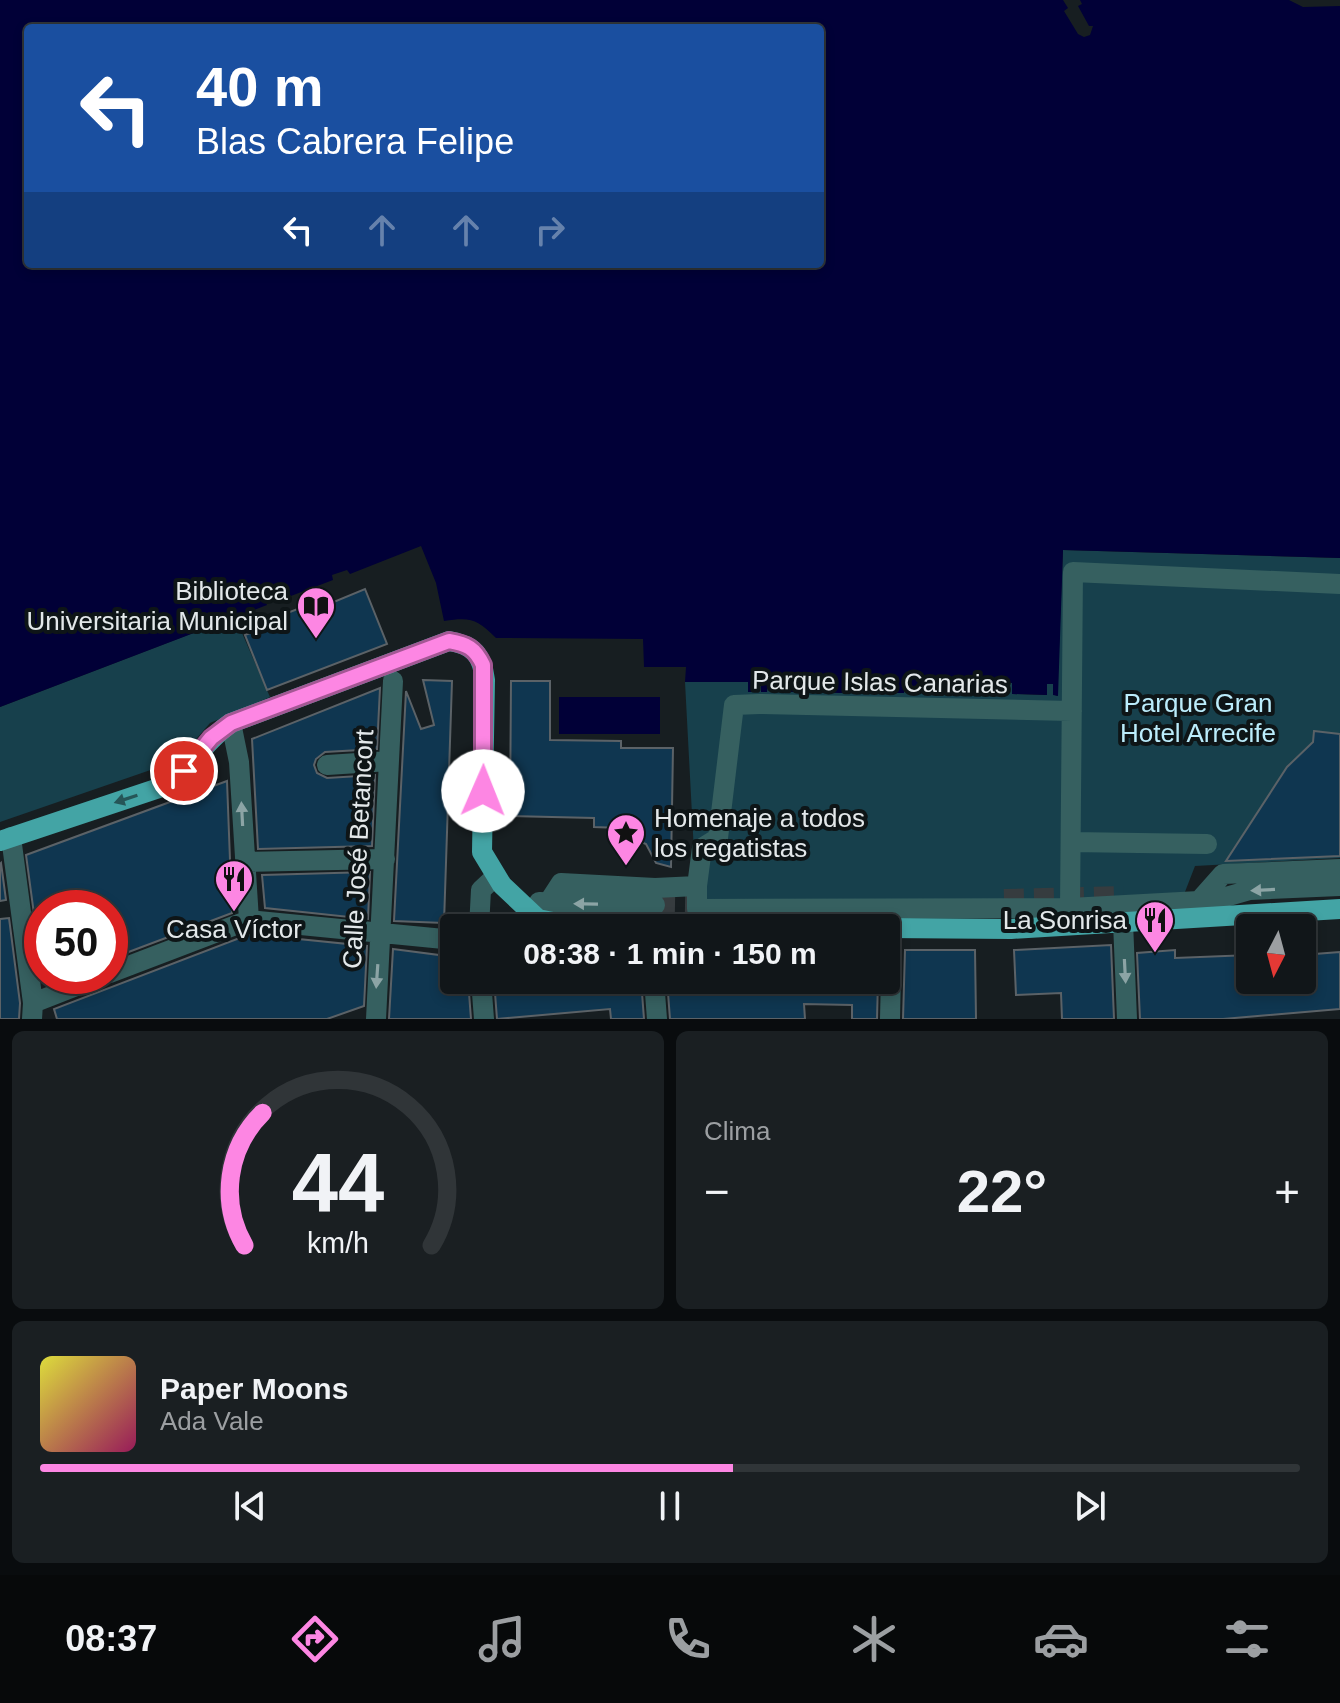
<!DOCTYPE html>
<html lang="es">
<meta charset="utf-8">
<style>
:root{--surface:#111619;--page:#1a1f22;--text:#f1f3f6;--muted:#9c9fa2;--line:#303538;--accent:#fd86e3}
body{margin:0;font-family:Arial,sans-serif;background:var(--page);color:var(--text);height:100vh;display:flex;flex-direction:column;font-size:30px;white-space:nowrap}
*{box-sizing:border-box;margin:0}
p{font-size:26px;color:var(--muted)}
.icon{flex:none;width:44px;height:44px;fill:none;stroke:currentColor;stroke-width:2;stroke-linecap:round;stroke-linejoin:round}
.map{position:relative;height:1019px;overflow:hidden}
.panel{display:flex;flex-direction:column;gap:12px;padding:12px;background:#090c0e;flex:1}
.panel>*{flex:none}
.hud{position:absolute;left:24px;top:24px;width:800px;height:244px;border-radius:8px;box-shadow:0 4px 12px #0003,0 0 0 2px var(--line);background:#1a4fa0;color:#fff;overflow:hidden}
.needle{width:52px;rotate:186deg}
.tools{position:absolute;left:1236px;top:914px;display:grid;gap:16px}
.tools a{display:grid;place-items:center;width:80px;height:80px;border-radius:8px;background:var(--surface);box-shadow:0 4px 12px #0003,0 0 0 2px var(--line);font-size:40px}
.speed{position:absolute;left:24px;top:890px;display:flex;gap:16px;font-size:40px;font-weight:700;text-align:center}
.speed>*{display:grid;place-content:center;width:104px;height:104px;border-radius:50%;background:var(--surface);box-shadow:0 4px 12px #0003,0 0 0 2px var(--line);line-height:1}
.speed .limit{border:12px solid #d22;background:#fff;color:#111}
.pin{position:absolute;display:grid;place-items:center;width:68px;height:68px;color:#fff;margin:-34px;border:4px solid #fff;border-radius:50%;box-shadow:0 2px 8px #0007}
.me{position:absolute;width:88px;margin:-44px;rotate:1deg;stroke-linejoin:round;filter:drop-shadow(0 0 6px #0008)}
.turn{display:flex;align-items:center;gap:28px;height:168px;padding:0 40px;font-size:36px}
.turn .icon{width:104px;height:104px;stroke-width:2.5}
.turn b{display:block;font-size:56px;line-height:68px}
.lanes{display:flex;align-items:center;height:76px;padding:0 40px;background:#0003;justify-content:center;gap:40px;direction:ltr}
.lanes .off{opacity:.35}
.big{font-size:60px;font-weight:700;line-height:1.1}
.panel .tile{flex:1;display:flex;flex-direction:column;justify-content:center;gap:12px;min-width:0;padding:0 28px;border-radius:12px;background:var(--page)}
.panel .dial{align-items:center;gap:0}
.dial svg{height:208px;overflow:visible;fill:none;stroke:var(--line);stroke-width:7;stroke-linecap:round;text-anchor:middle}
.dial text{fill:var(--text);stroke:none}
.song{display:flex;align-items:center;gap:24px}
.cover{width:96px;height:96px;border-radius:12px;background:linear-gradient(135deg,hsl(60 70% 55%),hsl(330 70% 35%))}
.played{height:8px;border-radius:4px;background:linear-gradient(90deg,var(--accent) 55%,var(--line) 55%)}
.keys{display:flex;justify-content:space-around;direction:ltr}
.heat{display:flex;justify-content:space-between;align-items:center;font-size:44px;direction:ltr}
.panel .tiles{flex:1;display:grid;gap:12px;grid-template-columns:1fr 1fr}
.tile:last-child{grid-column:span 2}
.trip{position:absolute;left:440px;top:914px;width:460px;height:80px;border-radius:8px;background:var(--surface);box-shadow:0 4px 12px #0003,0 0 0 2px var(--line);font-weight:700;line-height:80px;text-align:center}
.dock{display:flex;height:128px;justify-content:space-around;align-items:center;background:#07090a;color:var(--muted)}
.dock .icon{width:56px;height:56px}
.dock .current{color:var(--accent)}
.dock b{font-size:36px;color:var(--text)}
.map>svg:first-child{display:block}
.green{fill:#17404c}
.water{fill:#010037;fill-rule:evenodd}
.building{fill:#0f3650;stroke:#5b6267;stroke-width:2}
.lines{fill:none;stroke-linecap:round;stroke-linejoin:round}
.minor-tunnel{stroke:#363c3f;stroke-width:20;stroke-dasharray:20 10;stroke-linecap:butt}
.minor{stroke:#366060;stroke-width:20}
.major{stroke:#43a4a5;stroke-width:20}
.oneway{fill:#265557}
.oneway2{fill:#8ca4a5}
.route-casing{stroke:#a45794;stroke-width:20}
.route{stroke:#fd86e3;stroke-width:14}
.labels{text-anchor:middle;stroke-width:8;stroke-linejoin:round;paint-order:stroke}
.poi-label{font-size:26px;fill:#e3e8ea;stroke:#0e1517;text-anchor:end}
.street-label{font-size:26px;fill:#e3e8ea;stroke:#0e1517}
.park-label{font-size:26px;fill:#bbecfb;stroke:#0e1517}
</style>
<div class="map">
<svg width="1340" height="1019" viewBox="0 0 1340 1019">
<rect width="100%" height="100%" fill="#171e21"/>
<!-- green -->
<path class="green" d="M1063,550L1340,558V858L1195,866L1183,897L697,909L685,682H748V691L755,692V681H761V692H767L768,681H774V692H804V681H811V692L841,693L842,681H848L849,693L854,692V682H860L861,693H866V682H873V693H904V682L949,683L950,694L955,693V683H961V693L967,694V683H973L974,694H1006V683H1012L1013,694L1046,695L1047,684H1054L1053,694L1057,696Z
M235,617L270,697L210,723L184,753L165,765L0,822V707Z"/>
<!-- water -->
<path class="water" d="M0,0H1063L1068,8L1064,11L1078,34L1084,37L1090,35L1093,26H1089L1078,6L1082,4L1080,0H1289L1303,7L1340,6V558L1063,550L1058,696L1053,695V684H1047V695L1012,694V683H1006V694H973V683H967V694H961V683H956L955,694H949L948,683H943V693H911V682L904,683V693H873V682H866V693H860V682H854V693H848V681L842,682V693L811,692L810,681L805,682V692H774L773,681H768L767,692H761V681H755V692H748V682H685L686,667H644L643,639L496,638C477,619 471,617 444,621L436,583L421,546L350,574L347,570L332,575L333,580L283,599L281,595L265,601L267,605L0,707ZM28,28H820V264H28Z
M559,697H660V734H559Z"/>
<!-- building -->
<path class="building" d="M365,589L387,644L267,690L245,635L271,625L269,620L326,598L329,604Z
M423,680L452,681L444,923L394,921L406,691L421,729L434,725Z
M511,681H550V740L621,741V748H673L671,867L656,863L646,844L620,833V828L594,827V818L510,816Z
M380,688L377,749L325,752L316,759L314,765L317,773L327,778L375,775L372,846L258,849L252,739Z
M1314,731L1340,734V856L1226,861L1287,767L1313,742Z
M227,781L232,913L110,959V908H42L41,966L26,855Z
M1,863L6,900L0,901V864Z
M370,872L368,919L265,908L262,875Z
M9,918L20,1003L19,1019H0V919Z
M250,934L367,946L364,1006L327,1019H57L54,1009Z
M1111,945L1114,1019H1062L1061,993L1016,995L1014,950Z
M393,949L454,957V980H468L471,1019H389Z
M905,950H975L976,1019H903Z
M1175,950V958L1250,955V980H1302V955L1340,952V1009L1223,1019H1140L1137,953Z
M494,980H641L644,1019H611L610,1009L497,1019Z
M667,980H878L877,1019H852V1005L804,1004L805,1019H670Z"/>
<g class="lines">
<!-- minor-tunnel -->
<path class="minor-tunnel" d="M1004,899L1124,896
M655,905L712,906"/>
<!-- minor -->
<path class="minor" d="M231,723L239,762L249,920
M327,765L389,761
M11,837L33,1003L32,1019
M1071,842L1207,844
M245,862L385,859
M697,886V909L1070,908L1199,901L1223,874L1340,869
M539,902L655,905
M548,903L561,883L655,888L697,886L702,848L718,838L734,705L759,704L1072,711
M1070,908L1073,572L1340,584
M1195,916L1222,898L1250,890L1340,886
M1123,922L1127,1019
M479,928L481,890L496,876
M110,973L249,920L454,940
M481,980L484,1019
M654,980L657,1019
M33,1003L102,976
M376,1019L393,681
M890,1019L892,928"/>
<!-- major -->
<path class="major" d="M0,841L159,788C189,773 203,741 231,723L449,641C474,645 482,655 485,680L482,852L502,885L538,919L582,928
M886,928L1011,929L1340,909"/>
</g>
<!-- one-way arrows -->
<defs><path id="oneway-solid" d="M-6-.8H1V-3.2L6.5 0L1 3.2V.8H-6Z" transform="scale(2)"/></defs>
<use class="oneway" href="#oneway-solid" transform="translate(126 799) rotate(162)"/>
<g class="oneway2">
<use href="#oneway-solid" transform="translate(242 814) rotate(-93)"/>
<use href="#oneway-solid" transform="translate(1263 890) rotate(177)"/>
<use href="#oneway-solid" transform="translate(586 904) rotate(-179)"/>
<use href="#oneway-solid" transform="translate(1125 971) rotate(87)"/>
<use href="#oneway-solid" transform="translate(377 976) rotate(94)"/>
</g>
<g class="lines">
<!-- route casing -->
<g class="route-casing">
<path id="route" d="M184,771L211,738L231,723L449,641C467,644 475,648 483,665V791"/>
</g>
<!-- route -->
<use href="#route" class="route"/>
</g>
<!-- icons -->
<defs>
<g id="library-pin" transform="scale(2)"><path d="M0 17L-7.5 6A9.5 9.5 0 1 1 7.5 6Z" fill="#fd86e3" stroke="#0e1517"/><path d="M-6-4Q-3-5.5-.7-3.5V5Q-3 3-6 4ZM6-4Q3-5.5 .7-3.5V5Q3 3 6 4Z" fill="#111"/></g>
<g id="sight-pin" transform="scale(2)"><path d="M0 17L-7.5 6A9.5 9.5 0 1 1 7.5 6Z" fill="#fd86e3" stroke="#0e1517"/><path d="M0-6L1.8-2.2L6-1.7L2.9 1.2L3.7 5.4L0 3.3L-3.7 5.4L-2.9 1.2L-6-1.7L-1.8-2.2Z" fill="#111"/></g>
<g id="restaurant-pin" transform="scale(2)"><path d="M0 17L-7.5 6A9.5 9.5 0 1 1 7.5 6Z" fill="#fd86e3" stroke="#0e1517"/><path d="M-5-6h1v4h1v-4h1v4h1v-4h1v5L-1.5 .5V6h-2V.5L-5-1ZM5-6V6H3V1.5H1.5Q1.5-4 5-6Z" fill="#111"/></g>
</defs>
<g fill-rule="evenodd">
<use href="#library-pin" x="316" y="606"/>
<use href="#sight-pin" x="626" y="833"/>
<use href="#restaurant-pin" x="234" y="879"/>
<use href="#restaurant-pin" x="1155" y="920"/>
</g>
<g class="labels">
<!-- poi labels -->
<g class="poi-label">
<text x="288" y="600">Biblioteca<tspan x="288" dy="30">Universitaria Municipal</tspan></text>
<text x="654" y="827" text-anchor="start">Homenaje a todos<tspan x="654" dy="30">los regatistas</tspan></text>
<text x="1127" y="929">La Sonrisa</text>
<text x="234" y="938" text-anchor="middle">Casa Víctor</text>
</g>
<!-- street labels -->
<g class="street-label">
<text transform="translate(880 682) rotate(1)" y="9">Parque Islas Canarias</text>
<text transform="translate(358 849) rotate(-87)" y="9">Calle José Betancort</text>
</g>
<!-- park labels -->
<g class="park-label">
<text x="1198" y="712">Parque Gran<tspan x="1198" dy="30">Hotel Arrecife</tspan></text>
</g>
</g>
</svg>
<div class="tools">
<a><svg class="needle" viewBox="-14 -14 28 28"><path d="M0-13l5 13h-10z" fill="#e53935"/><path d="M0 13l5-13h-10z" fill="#9c9fa2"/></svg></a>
</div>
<div class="speed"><div class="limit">50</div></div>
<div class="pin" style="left:184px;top:771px;background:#d93025"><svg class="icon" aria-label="arrive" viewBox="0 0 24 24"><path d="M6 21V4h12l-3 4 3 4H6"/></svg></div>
<svg class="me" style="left:483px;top:791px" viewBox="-20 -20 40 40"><circle r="19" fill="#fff"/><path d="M0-13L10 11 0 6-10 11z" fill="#fd86e3"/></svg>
<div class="trip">08:38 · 1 min · 150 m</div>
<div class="hud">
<div class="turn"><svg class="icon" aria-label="left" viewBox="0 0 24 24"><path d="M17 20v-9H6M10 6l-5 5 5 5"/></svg><div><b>40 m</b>Blas Cabrera Felipe</div></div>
<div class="lanes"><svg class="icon" aria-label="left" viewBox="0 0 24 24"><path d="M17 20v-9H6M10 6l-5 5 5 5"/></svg><svg class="icon off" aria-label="ahead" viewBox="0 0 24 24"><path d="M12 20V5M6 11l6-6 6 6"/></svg><svg class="icon off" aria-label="ahead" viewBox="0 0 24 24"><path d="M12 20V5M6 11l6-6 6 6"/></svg><svg class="icon off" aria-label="right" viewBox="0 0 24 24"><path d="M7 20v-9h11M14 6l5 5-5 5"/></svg></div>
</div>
</div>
<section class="panel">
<div class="tiles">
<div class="tile dial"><svg viewBox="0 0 100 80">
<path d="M14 69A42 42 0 1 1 86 69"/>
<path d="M14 69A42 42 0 0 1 21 18" stroke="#fd86e3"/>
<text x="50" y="56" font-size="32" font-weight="700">44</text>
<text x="50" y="72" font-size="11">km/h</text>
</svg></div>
<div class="tile"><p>Clima</p>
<div class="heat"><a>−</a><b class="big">22°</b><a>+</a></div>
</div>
<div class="tile">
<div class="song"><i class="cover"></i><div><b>Paper Moons</b><p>Ada Vale</p></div></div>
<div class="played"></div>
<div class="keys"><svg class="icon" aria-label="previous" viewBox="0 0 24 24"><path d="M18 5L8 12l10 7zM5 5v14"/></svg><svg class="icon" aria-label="pause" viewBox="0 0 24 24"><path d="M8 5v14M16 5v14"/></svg><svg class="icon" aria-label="next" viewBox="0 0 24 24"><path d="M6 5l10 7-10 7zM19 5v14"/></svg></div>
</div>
</div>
</section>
<nav class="dock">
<b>08:37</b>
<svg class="icon current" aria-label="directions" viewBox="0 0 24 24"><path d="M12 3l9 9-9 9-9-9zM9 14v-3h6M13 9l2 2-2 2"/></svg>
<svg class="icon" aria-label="music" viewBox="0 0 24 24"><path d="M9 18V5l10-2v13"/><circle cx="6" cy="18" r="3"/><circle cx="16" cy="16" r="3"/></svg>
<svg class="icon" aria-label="phone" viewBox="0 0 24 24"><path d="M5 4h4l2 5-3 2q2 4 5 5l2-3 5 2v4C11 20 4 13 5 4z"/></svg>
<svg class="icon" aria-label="climate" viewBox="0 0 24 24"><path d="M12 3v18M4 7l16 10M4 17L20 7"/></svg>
<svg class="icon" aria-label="car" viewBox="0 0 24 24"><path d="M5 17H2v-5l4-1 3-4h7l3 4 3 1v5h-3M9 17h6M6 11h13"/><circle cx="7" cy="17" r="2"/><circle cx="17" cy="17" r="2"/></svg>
<svg class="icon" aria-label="filters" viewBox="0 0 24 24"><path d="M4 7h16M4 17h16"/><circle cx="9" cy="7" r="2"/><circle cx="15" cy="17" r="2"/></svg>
</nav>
